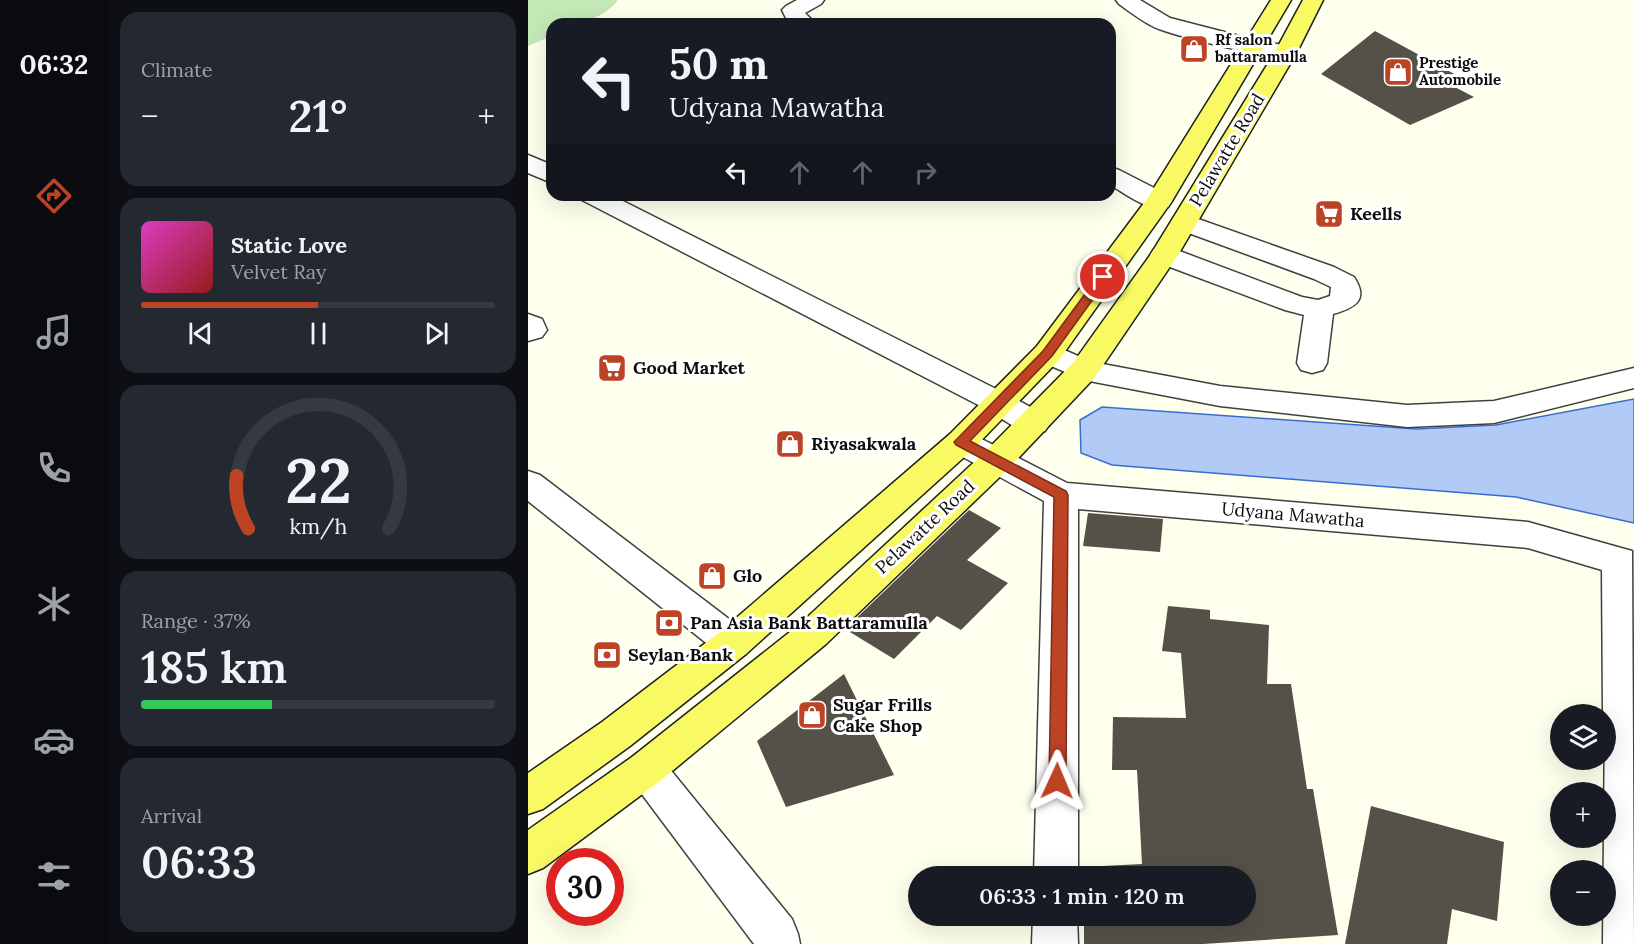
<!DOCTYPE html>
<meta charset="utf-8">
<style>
:root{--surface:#171b24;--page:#242831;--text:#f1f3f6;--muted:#9ea1a6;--line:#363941;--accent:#bd4325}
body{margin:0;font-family:Lora,serif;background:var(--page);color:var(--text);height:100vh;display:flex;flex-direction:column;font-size:22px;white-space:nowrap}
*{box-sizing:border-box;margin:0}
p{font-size:20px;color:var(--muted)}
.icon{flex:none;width:33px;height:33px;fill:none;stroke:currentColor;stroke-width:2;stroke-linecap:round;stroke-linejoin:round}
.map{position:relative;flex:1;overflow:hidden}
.details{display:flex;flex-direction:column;gap:12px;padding:12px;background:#0d0f14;width:420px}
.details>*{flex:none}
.banner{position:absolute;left:18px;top:18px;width:570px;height:183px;border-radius:18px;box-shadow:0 6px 24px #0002;background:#171b24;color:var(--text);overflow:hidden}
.buttons{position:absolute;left:1022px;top:704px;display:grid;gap:12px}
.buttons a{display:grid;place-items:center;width:66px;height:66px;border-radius:50%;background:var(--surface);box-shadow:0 6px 24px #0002;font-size:30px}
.speed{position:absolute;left:18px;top:848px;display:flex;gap:12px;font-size:30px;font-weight:700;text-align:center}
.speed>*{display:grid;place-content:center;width:78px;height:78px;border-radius:50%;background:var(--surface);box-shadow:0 6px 24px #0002;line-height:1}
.speed .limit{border:9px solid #d22;background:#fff;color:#111}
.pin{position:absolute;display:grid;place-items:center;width:51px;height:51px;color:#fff;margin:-26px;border:3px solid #fff;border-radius:50%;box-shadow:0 2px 6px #0007}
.me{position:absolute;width:66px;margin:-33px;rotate:1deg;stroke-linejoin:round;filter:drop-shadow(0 0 4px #0008)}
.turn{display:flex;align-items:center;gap:21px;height:126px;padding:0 24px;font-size:27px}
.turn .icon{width:78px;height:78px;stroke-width:2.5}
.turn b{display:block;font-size:42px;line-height:51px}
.lanes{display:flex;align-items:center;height:57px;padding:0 24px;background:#0003;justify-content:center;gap:30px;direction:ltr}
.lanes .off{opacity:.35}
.big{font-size:45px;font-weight:600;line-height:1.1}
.details .widget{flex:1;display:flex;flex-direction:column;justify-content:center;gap:9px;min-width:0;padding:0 21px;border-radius:18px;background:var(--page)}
.details .dial{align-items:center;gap:0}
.dial svg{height:156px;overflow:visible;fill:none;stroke:var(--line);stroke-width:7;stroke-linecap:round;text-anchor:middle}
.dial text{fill:var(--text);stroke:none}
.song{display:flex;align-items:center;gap:18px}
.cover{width:72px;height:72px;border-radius:9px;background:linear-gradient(135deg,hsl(310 70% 55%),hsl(0 70% 35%))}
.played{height:6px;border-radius:3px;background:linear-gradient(90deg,var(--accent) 50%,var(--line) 50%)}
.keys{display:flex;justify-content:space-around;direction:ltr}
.heat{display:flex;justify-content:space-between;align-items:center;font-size:33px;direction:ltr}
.charge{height:9px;border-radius:4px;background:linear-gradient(90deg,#34c759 37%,var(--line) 0)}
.trip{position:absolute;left:380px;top:866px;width:348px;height:60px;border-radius:30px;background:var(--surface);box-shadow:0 6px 24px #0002;font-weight:600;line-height:60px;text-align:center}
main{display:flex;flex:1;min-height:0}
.dock{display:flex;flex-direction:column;width:108px;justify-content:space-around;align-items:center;background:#090b0e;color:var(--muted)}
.dock .icon{width:42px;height:42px}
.dock .active{color:var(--accent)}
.dock b{font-size:27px;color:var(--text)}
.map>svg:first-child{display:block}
.green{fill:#c4e9b6}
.water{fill:#b1cbf6;stroke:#386dcd;stroke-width:1.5}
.building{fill:#555149}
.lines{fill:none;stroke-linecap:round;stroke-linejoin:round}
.minor-casing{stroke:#404040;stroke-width:3}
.major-casing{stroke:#1e1e1e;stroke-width:3}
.minor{fill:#fff;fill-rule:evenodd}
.major{fill:#f8f963;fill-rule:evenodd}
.route{fill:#bd4325;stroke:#7b2c18;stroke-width:1.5}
.labels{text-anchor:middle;stroke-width:6;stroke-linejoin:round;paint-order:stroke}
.far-poi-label{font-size:15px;font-weight:bold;fill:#0d0d0d;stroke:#fff;text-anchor:start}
.street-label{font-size:18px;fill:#0d0d0d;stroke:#fff}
.poi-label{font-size:18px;font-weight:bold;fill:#0d0d0d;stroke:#fff;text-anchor:start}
</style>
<main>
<nav class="dock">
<b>06:32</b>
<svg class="icon active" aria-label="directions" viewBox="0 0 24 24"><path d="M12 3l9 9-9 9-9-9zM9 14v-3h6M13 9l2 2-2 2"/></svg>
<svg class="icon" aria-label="music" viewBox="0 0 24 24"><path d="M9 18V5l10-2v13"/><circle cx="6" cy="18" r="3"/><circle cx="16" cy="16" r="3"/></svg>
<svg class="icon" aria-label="phone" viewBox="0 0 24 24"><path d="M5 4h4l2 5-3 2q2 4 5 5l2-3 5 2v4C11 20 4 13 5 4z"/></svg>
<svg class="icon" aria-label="climate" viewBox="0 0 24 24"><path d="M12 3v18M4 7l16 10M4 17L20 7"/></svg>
<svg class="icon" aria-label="car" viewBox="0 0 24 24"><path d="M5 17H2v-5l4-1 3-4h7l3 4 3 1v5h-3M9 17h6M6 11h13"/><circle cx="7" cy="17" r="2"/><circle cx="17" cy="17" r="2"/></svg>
<svg class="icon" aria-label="filters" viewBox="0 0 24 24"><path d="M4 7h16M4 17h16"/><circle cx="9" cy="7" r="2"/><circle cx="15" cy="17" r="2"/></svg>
</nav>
<section class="details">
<div class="widget"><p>Climate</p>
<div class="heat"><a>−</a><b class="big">21°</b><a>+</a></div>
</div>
<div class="widget">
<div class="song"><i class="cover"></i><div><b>Static Love</b><p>Velvet Ray</p></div></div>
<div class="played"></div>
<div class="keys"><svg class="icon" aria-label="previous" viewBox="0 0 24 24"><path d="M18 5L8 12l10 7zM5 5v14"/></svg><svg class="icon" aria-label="pause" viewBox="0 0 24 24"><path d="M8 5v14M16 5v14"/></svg><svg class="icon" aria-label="next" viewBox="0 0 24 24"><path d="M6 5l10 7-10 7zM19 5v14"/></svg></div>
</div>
<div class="widget dial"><svg viewBox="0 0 100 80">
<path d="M14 69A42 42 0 1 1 86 69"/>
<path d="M14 69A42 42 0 0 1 8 42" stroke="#bd4325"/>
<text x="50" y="56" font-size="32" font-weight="700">22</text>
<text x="50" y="72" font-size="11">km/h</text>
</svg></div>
<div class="widget"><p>Range · 37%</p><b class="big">185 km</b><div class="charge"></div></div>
<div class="widget"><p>Arrival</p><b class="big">06:33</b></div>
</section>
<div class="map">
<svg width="1106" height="944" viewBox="0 0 1106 944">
<rect width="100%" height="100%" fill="#feffec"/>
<!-- green -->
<path class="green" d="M0,0H90C72,22 51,24 24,24V36L0,46Z"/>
<!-- water -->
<path class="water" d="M1106,399V523L988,497L584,465L553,453L552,420L574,407L888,429L968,425Z"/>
<!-- building -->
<path class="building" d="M847,31L932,77L919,83L946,97L882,125L793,74Z
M441,510L473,528L439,560L480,583L433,630L409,616L366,659L317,629Z
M560,513L635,519L632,552L555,546Z
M640,606L682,610V619L741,625L739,684H763L779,789H785L810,935L675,944H556V915H717V876H555V867L614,864L609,770H584L585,717L658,718L653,653L634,651Z
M316,674L366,775L258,807L229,741Z
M843,806L976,842L969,921L924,909L919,944H817Z"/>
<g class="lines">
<!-- minor casing -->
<g class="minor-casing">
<path id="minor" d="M269,0H296L293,4L277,13L288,24H261L254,10L258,6Z
M588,0H612L642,18L727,40L766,47L769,52L766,57C748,61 645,36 626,27C614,21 602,12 591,4Z
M0,155L24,165V183L0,173Z
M582,167L591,170L640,195L644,201L640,207C620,212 600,195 582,185Z
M50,195H83L482,396L517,415L522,423L517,431C496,437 478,421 460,410L54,200Z
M656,214L806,267L826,277C842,301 825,308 805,314L799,363L795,370L784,373L773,370L769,363L776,315L757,310L626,261L622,255L626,249L636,247L646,249L774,297L790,300L802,296L803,287L786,279L647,228L643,222L647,216Z
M0,314L14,319L19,330L14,337L0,341Z
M520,343L564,362L692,386L879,405L966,401L1106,368V388L966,423L879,427L692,406L556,380L509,360L505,353L509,346Z
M433,431L444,434L539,483L1000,522L1104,551L1106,944H1075L1077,714H1075L1074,570L1000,548L550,509V876H506L516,501L422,450L417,442L422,434Z
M0,471L12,475L218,632L224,643L218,654L205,658L192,654L0,501Z
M118,751L132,757L264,919L270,934L272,944H226L104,781L98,769L104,757Z
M505,915H549L550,944H504Z"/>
</g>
<!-- major casing -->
<g class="major-casing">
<path id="major" d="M743,0H763L644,201L531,360L444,450L218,654L102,746L15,809L0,814V773L74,722L192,632L422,434L509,346L619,199Z
M775,0H795L769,52L650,255L567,377L480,469L298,644L132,781L15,868L0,874V830L104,757L272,624L456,453L545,363L623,254L747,52Z"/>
</g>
<!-- minor -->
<use href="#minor" class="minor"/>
<!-- major -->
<use href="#major" class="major"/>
</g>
<!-- route -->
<path class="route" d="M575,274L581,277L524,356L442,441L538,491L540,495L538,781L535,786L529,788L523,786L521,781L526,497L428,445L426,442L515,351L571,275Z"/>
<!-- icons -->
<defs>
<g id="shop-square" transform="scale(1.5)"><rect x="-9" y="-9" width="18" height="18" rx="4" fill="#bd4325" stroke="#fff"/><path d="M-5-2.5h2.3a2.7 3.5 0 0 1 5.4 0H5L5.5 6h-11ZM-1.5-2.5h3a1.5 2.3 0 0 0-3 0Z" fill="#fff"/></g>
<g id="supermarket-square" transform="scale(1.5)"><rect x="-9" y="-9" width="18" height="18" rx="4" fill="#bd4325" stroke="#fff"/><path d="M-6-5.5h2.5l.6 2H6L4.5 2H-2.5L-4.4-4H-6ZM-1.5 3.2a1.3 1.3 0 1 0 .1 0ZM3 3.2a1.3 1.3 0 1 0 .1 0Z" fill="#fff"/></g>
<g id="bank-square" transform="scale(1.5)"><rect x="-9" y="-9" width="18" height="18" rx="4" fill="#bd4325" stroke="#fff"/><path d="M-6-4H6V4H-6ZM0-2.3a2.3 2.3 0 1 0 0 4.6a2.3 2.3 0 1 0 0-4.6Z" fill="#fff"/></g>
</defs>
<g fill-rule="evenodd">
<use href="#shop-square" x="666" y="49"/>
<use href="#shop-square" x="870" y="72"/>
<use href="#supermarket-square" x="801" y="214"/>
<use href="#supermarket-square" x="84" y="368"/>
<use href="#shop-square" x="262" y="444"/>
<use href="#shop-square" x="184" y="576"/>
<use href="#bank-square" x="141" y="623"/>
<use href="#bank-square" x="79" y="655"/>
<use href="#shop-square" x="284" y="715"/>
</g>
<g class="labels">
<!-- far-poi labels -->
<g class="far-poi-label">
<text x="687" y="45">Rf salon<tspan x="687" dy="17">battaramulla</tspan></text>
<text x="891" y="68">Prestige<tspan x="891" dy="17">Automobile</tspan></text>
</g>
<!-- street labels -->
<g class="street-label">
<text transform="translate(699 150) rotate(-59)" y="6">Pelawatte Road</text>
<text transform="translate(765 515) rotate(5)" y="6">Udyana Mawatha</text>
<text transform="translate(397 527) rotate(-43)" y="6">Pelawatte Road</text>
</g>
<!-- poi labels -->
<g class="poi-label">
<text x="822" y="220">Keells</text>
<text x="105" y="374">Good Market</text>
<text x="283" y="450">Riyasakwala</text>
<text x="205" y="582">Glo</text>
<text x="162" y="629">Pan Asia Bank Battaramulla</text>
<text x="100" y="661">Seylan Bank</text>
<text x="305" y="711">Sugar Frills<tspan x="305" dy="21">Cake Shop</tspan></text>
</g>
</g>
</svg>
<div class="buttons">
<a><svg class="icon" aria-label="layers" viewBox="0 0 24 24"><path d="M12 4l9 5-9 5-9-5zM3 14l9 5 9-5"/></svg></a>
<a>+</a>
<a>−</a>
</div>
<div class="speed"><div class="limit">30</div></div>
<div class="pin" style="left:575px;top:277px;background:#d93025"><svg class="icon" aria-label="arrive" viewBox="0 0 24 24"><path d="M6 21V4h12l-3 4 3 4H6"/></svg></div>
<svg class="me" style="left:529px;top:781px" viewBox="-20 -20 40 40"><path d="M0-17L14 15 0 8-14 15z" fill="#bd4325" stroke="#fff" stroke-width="4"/></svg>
<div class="trip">06:33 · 1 min · 120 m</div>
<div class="banner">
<div class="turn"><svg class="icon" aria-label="left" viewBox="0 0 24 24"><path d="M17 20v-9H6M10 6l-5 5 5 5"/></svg><div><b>50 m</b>Udyana Mawatha</div></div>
<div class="lanes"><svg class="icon" aria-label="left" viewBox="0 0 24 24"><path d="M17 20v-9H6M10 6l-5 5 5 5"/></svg><svg class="icon off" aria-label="ahead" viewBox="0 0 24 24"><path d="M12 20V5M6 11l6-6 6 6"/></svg><svg class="icon off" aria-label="ahead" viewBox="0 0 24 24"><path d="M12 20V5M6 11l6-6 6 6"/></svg><svg class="icon off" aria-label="right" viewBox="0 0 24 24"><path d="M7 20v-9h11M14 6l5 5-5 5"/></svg></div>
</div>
</div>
</main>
